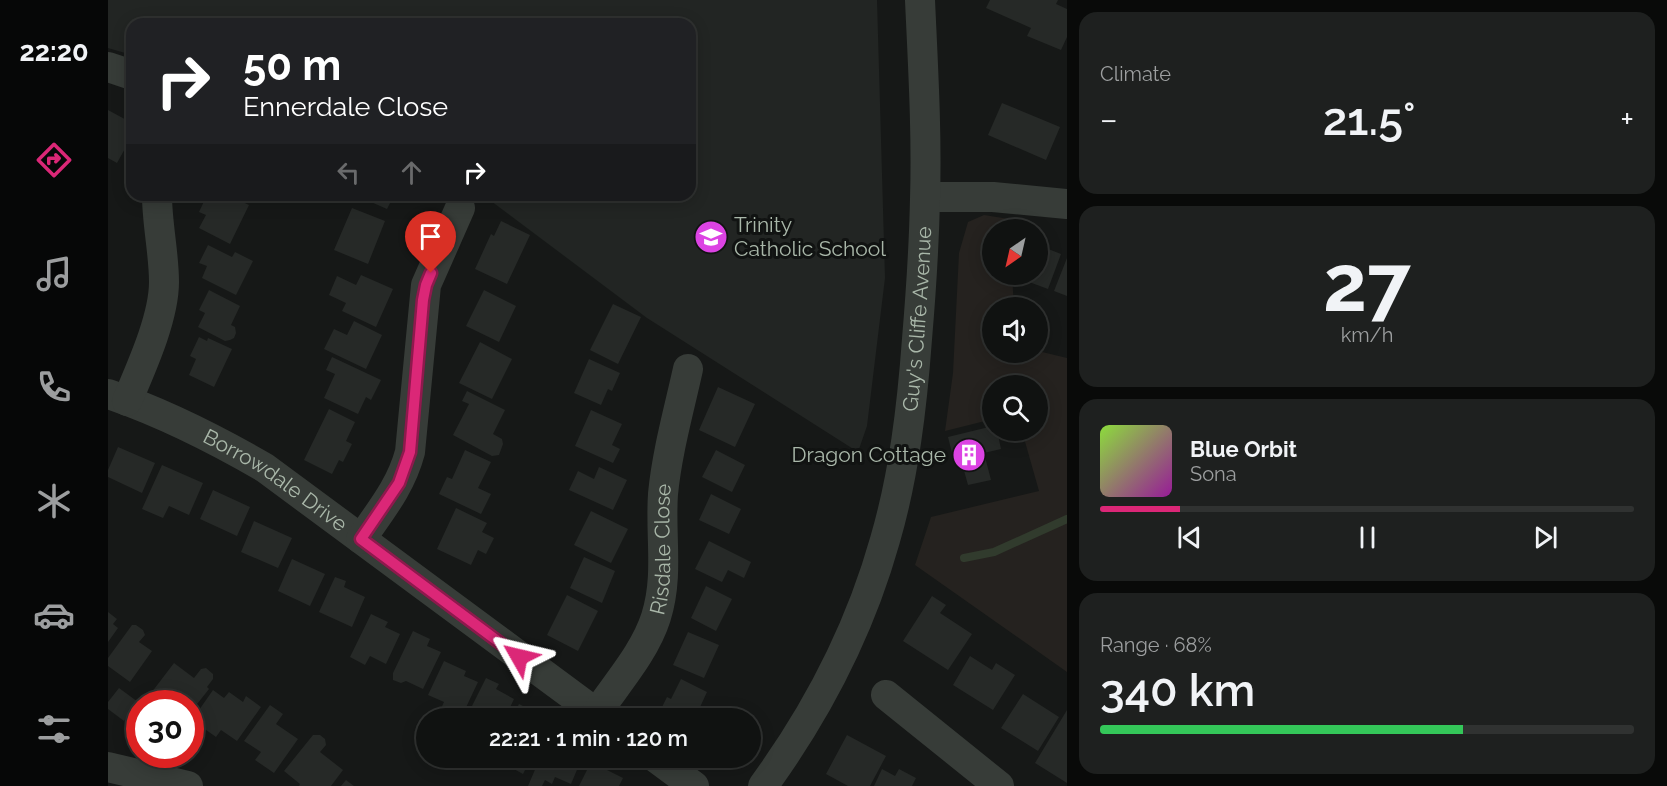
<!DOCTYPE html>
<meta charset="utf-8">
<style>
:root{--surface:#101211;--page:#1e201f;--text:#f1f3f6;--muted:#9c9e9f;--line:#303231;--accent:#db2777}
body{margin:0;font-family:Raleway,sans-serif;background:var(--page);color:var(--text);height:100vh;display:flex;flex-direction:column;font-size:22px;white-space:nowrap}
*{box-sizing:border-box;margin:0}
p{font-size:20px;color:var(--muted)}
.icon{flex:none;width:33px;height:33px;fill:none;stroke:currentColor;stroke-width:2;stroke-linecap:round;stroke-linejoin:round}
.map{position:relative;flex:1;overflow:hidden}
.side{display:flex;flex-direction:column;gap:12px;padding:12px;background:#090a09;width:600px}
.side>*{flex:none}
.top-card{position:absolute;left:18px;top:18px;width:570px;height:183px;border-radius:18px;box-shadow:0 3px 15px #0003,0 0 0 2px var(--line);background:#202124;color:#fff;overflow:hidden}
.needle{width:39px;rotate:214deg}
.controls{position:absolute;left:874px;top:219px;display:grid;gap:12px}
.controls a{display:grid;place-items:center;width:66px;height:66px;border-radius:50%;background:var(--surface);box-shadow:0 3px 15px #0003,0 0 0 2px var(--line);font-size:30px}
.speed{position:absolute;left:18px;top:690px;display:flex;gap:12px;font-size:30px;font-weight:700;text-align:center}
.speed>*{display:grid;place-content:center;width:78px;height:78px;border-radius:50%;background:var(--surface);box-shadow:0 3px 15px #0003,0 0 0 2px var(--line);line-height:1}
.speed .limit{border:9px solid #d22;background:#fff;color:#111}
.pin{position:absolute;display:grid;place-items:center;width:51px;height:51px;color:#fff;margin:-62px -26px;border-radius:50% 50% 50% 0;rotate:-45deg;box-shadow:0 0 6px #0007}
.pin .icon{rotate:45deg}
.me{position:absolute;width:66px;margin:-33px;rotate:307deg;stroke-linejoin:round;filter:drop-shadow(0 0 4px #0008)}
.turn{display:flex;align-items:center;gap:21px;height:126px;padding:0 18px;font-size:27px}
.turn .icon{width:78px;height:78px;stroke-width:2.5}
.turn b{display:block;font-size:42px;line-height:51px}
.lanes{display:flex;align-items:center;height:57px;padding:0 18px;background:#0003;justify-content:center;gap:30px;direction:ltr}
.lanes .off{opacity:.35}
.big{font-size:45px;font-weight:600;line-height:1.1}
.side .widget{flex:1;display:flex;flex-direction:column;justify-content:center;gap:9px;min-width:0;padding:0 21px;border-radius:18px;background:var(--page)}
.side .dial{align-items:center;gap:0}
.dial b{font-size:78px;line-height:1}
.song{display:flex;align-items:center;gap:18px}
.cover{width:72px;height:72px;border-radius:9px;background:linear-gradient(135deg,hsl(90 70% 55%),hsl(300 70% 35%))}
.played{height:6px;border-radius:3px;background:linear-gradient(90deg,var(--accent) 15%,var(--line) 15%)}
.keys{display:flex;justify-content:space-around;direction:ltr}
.heat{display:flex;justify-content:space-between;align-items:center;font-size:33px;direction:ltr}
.charge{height:9px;border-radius:4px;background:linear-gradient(90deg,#34c759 68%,var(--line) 0)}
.trip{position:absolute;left:308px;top:708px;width:345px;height:60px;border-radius:30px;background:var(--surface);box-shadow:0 3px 15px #0003,0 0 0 2px var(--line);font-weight:600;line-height:60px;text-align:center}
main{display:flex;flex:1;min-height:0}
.tabs{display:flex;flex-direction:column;width:108px;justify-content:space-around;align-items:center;background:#060707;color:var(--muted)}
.tabs .icon{width:42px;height:42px}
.tabs .active{color:var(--accent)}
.tabs b{font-size:27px;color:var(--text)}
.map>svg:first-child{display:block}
.built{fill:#222523}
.green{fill:#25221f}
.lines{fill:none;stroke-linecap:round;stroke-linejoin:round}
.stream{stroke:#313b2d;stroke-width:8}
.building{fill:#262927}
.minor{stroke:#373c38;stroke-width:30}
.route-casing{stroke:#8e194d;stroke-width:15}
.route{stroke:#db2777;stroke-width:10}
.labels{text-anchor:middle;stroke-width:6;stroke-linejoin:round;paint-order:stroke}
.poi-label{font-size:21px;fill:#a9b7a9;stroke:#111312;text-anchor:start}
.street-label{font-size:21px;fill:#a9b7a9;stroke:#111312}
</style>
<main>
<nav class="tabs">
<b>22:20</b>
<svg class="icon active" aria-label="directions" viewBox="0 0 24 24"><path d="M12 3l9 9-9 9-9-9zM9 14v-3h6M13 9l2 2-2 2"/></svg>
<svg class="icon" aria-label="music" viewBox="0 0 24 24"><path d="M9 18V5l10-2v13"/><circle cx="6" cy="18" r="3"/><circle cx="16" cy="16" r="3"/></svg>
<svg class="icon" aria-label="phone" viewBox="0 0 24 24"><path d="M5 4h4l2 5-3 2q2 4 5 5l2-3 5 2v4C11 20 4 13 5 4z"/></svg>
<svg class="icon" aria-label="climate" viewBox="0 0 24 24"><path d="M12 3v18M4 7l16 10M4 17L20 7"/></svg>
<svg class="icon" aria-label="car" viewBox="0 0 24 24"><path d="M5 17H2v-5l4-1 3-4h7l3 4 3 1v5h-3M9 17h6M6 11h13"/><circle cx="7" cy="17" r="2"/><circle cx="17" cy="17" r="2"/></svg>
<svg class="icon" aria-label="filters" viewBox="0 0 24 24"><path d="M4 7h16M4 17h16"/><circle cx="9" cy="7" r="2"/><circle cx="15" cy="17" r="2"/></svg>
</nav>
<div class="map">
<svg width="959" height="786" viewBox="0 0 959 786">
<rect width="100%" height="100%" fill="#161817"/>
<!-- built -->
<path class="built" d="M0,0H769L777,278L759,426L750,452L539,318L375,195H582V24H24V55L0,48Z"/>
<!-- green -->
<path class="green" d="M876,215L901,219V229L885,230V274L904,275L906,307L885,308V352H930V351L959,358V672L807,565L823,517L931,491L914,431L930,430V386H885V419L837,431L845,373L851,253L860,222Z"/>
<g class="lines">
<!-- stream -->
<path class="stream" d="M856,558L886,552L959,519"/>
</g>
<!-- building -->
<path class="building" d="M882,0H950L948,4L959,9V37L953,50L919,36L923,28L878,8Z
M894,103L952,127L938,160L880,135Z
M0,110L24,123V136L9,163L0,158Z
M99,195L104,197L106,195H120L141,205L122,244L91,228L98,215L91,212Z
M247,195H286L279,209Z
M244,208L277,221L260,264L226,250Z
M393,221L422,235L399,284L367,269L383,234L386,236Z
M100,245L124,257L127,252L145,261L128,295L94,278L99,266L91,263Z
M930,245L953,254L940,289L913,279L915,274H930Z
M959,258V296L946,291Z
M253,275L285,289L268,327L234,311L238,303L221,295L229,276L248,285Z
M101,290L132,306L123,325L127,327L128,333L126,338L122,340L117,341L90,327L97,313L91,310Z
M376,290L408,306L391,342L358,326Z
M505,304L533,317L510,364L482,350Z
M246,321L274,335L258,369L216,349L226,329L239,335Z
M91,337L99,341L100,338L124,349L106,387L81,375L88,359L82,356Z
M372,342L404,359L384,399L351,383Z
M224,357L273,380L263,400L258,397L250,414L216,398L227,374L218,370Z
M481,359L512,373L504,391L500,389L493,405L466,393Z
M610,387L647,404L627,447L591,430Z
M359,391L397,410L385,434L394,439L395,444L391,455L384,456L345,435L361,404L354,401Z
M221,409L247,422L238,441L244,444L235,462L231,460L224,474L196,460Z
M483,410L514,424L504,445L512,449L505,463L467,446Z
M885,426V430H889L893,449L876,453L883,480L860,485L852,456L845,457L840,437Z
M10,447L47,463L34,493L0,477V470Z
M357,450L383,462L370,488L383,494L373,514L331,494L339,477L344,479Z
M608,450L637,465L624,492L594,477Z
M54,465L95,483L81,515L61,506L55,518L34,509Z
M491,467L519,480L505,510L461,490L470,471L486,479Z
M105,490L142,507L129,536L92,519Z
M603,494L633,509L621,534L591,520Z
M348,508L379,523L374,532L386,538L378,554L370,550L363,565L329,549Z
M483,511L520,529L503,563L466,545Z
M146,521L184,538L170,568L133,552Z
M601,541L643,562L636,578L620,570L614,582L587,569Z
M476,557L507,571L494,603L462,588Z
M184,559L217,574L202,606L170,591Z
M227,577L238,581L236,587L257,597L244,627L211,612Z
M598,586L624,599L608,631L583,618Z
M459,595L490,611L470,651L439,635Z
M824,596L838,605L832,613L864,634L840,670L795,641Z
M0,612L9,619L5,624L10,628L0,642Z
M263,614L280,622L277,627L292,634L278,664L262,656L257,665L242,657Z
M24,625H28L35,630L37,635L31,642L44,651L22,682L0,666V658Z
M305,631L322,639L319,646L333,652L315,689L298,681L293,683L285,680V673Z
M580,632L611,645L596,678L565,665Z
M862,656L884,670L888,663L907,675L885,710L845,685Z
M336,661L358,671L356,676L370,682L353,718H337L330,715L336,702L320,695Z
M66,663L86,678L93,669L98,668L105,674V679L99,687L101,689L82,713V704H41L37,701Z
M378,678L391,684L388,689L406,699L397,718H375L361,712Z
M573,679L599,692L587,718H565L552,711L559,697L563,699Z
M11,688L30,702L16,721L0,709V702Z
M105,690L116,698L121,692L135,702L138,696L153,707L129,741L113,730L108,737L84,720Z
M915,694L951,717L930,751L893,728Z
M411,704L427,712L425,716L430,718H404Z
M162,705L175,714L168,724L190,739L166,773L147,760L153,752L136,741Z
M959,710V783L927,763Z
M205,735H212L217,739L218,745L212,752L235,770L223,786H191L192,784L176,771Z
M739,735L778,756L762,786H740L718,774Z
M398,758H423L415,774L395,763Z
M432,758H474L463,784L447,777L444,784L437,780L434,786H420Z
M483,762L515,778L511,786H471Z
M774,769L787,776L791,769L808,778L804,786H766Z
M238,780L246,786H233Z"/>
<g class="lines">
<!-- minor -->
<g class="minor">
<path d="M0,67L24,75"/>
<path d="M818,197H885L959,204"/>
<path id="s1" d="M0,394C56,413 107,439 157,468L495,718"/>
<path d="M19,401C33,368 56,318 56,282C56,253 49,224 49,195"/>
<path d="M253,539C273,510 293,486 302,452L318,285L352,208"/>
<path d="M778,695L891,786"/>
<path id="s2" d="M488,714C509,683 537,652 548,617C561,576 552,536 555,494C559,452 571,410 580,369"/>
<path d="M548,758L586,786"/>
<path d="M0,767L80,786"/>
<path id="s3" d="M655,786C709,712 752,629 777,540C796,475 804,407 809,339C813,292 816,246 817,199C819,133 815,66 812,0"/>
</g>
</g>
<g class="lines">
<!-- route casing -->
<g class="route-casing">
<path id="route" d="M323,273L318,285L315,300L302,452L291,483L253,539L411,657"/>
</g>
<!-- route -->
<use href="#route" class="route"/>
</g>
<!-- icons -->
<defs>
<g id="school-disc" transform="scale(1.725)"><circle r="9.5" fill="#dc43e3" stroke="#111312"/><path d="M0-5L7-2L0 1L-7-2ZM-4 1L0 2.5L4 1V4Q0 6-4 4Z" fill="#fff"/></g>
<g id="building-disc" transform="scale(1.725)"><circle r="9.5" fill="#dc43e3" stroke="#111312"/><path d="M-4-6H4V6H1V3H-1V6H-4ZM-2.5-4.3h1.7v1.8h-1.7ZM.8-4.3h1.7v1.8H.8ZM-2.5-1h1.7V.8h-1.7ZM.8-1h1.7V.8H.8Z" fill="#fff"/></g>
</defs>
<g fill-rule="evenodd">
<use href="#school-disc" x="603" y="237"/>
<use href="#building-disc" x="861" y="455"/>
</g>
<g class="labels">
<!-- poi labels -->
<g class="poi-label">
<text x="626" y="232">Trinity<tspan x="626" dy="24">Catholic School</tspan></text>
<text x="838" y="462" text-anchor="end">Dragon Cottage</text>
</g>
<!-- street labels -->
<g class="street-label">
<text dy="7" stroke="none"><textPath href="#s3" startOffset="500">Guy's Cliffe Avenue</textPath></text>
<text dy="7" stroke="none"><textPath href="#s1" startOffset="189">Borrowdale Drive</textPath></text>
<text dy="7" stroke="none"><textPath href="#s2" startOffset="183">Risdale Close</textPath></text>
</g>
</g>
</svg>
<div class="controls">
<a><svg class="needle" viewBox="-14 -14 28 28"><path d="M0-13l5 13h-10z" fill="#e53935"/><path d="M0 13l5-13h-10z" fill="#9c9e9f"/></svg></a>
<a><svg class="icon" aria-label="sound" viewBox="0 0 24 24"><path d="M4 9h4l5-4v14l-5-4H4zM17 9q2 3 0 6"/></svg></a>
<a><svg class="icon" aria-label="search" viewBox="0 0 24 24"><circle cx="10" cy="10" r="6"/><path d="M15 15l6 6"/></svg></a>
</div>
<div class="speed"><div class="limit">30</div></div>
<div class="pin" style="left:323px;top:273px;background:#d93025"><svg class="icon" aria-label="arrive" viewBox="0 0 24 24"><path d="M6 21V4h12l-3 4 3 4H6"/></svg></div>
<svg class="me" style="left:411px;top:657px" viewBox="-20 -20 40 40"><path d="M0-17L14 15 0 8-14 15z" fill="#db2777" stroke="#fff" stroke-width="4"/></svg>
<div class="trip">22:21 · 1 min · 120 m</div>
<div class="top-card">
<div class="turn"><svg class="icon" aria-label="right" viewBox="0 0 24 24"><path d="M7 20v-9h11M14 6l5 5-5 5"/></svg><div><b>50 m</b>Ennerdale Close</div></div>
<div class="lanes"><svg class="icon off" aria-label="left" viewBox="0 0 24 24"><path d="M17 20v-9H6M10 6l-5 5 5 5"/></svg><svg class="icon off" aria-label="ahead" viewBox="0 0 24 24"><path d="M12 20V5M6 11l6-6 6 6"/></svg><svg class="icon" aria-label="right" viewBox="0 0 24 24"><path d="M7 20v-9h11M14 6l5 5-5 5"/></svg></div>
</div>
</div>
<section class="side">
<div class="widget"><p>Climate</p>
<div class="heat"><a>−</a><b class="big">21.5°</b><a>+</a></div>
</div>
<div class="widget dial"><b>27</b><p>km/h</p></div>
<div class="widget">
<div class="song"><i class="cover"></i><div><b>Blue Orbit</b><p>Sona</p></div></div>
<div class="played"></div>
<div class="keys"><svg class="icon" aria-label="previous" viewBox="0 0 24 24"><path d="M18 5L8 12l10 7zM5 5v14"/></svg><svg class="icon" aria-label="pause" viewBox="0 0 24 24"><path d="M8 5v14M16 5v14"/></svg><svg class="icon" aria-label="next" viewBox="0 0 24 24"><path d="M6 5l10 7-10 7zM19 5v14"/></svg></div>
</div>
<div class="widget"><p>Range · 68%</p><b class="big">340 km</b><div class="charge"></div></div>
</section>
</main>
